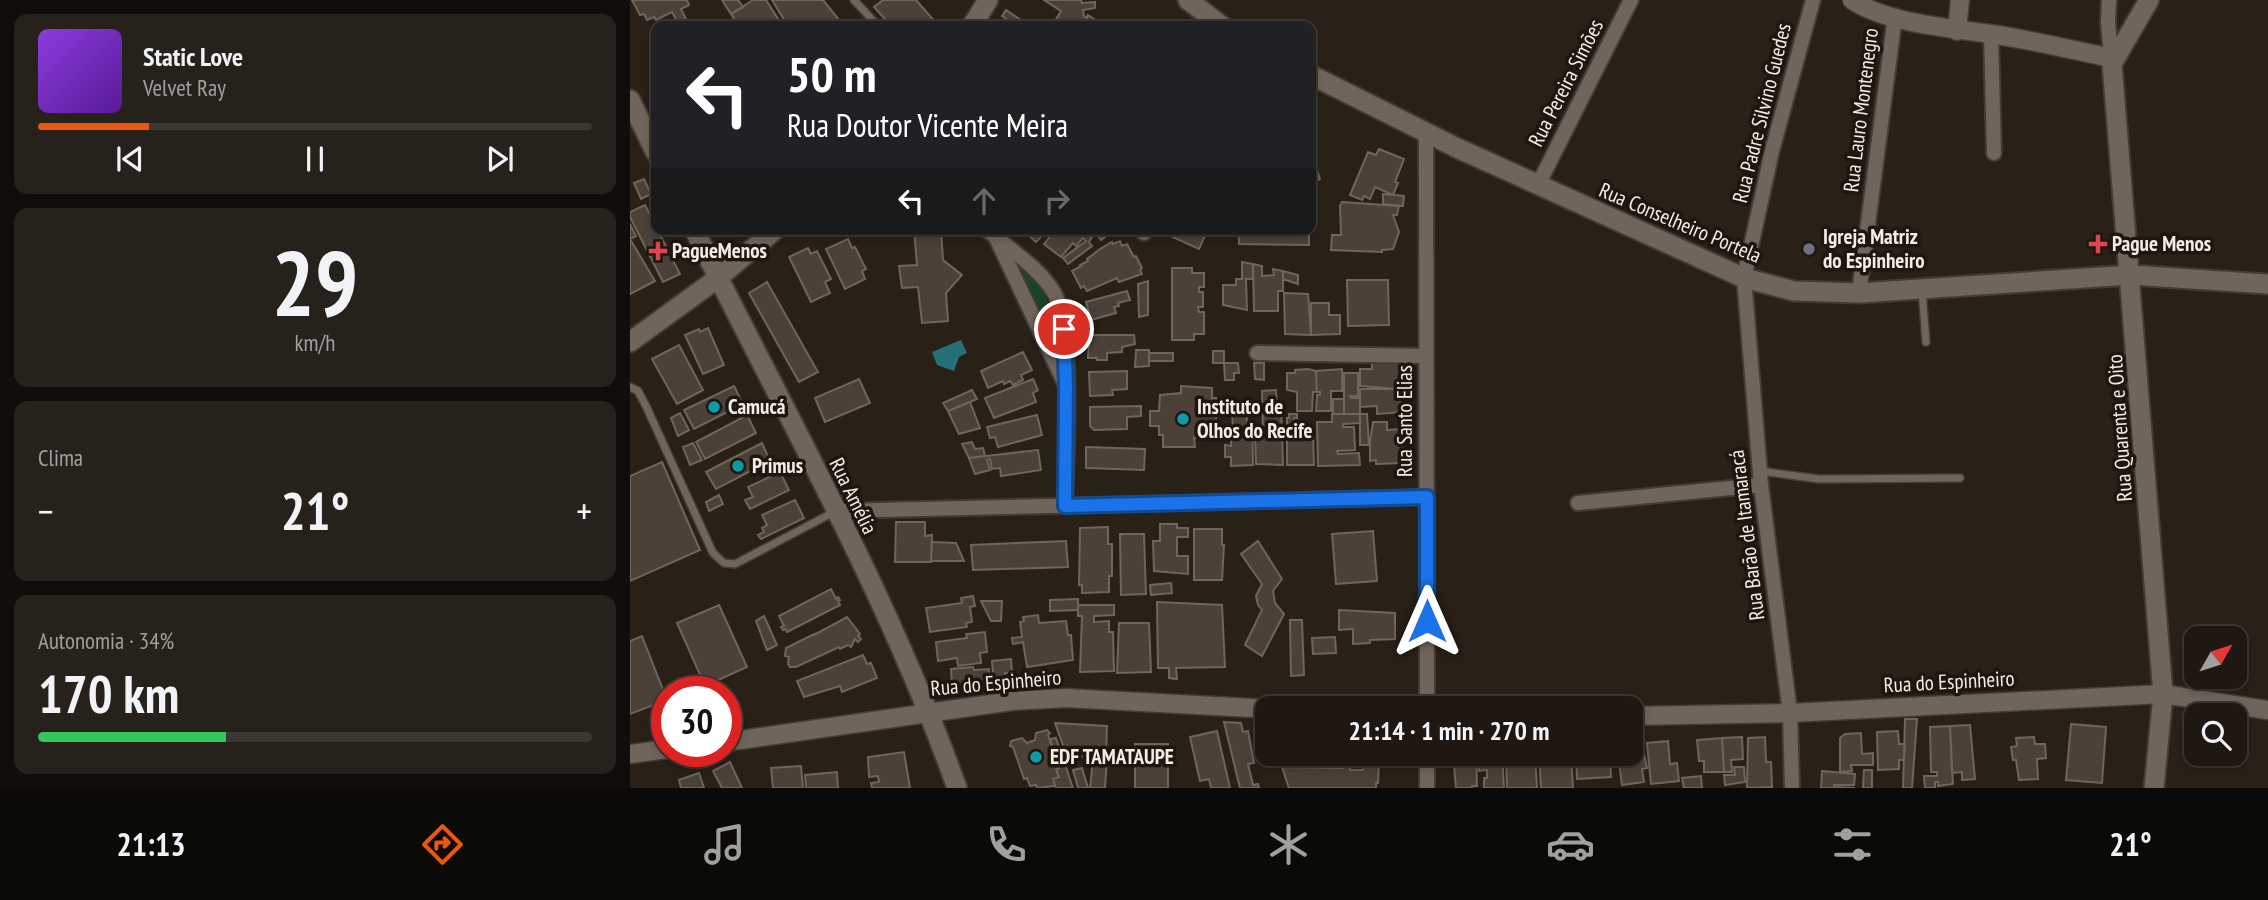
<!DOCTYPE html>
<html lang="pt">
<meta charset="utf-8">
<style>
:root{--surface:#1f1812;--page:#27211b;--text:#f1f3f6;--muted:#a1a09f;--line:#3c3732;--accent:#ea580c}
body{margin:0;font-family:"PT Sans Narrow",sans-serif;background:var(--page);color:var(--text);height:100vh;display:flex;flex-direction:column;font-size:26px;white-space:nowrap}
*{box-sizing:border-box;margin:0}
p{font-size:23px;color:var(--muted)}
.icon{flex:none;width:38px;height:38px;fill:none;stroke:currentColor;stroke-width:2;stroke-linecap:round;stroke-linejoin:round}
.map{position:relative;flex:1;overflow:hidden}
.side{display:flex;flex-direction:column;gap:14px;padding:14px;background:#110d0a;width:630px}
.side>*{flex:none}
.guide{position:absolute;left:21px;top:21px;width:665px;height:214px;border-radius:14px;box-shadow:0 4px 10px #0003,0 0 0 2px var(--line);background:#202124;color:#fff;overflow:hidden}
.needle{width:46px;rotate:51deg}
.fabs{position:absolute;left:1554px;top:626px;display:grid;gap:14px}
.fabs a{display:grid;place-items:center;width:63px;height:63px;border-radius:14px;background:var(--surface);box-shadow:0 4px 10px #0003,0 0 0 2px var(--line);font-size:35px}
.speed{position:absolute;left:21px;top:676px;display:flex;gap:14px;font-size:35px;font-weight:700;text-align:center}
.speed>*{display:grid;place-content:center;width:91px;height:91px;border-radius:50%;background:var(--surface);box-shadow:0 4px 10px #0003,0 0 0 2px var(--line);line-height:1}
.speed .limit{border:10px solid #d22;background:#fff;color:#111}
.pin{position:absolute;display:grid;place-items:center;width:60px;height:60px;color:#fff;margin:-30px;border:4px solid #fff;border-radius:50%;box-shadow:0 2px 7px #0007}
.me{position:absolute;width:77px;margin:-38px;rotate:0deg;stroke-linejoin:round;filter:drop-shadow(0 0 5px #0008)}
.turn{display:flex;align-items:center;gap:24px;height:147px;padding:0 21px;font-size:32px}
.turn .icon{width:91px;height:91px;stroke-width:2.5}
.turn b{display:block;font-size:49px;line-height:60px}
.lanes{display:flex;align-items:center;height:66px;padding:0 21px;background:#0003;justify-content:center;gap:35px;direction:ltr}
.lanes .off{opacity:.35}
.big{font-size:52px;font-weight:700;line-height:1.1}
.side .widget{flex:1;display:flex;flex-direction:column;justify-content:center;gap:10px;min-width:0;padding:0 24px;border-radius:14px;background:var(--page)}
.side .dial{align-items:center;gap:0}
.dial b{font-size:91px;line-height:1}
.song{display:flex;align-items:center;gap:21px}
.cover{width:84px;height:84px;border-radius:10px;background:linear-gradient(135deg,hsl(270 70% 55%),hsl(270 70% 35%))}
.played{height:7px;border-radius:4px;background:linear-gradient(90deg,var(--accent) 20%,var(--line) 20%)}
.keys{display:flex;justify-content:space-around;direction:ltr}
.heat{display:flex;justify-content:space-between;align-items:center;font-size:38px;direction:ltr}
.charge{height:10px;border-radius:5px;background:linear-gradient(90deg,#34c759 34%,var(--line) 0)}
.trip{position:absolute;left:625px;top:696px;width:388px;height:70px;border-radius:14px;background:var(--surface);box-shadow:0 4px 10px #0003,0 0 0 2px var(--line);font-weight:700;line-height:70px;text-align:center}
.dock{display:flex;height:112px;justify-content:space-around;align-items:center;background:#0c0a07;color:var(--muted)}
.dock .icon{width:49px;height:49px}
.dock .current{color:var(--accent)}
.dock b{font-size:32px;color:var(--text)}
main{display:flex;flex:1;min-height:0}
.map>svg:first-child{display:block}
.green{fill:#184528}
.water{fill:#247177}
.building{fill:#4b4139;stroke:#70655c;stroke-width:2}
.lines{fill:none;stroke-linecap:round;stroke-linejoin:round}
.service-casing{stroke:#433b36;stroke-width:10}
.minor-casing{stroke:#433b36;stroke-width:18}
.tertiary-casing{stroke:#433b36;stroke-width:21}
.secondary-casing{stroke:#433b36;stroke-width:23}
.service{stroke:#70655c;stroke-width:7}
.minor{stroke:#70655c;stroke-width:14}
.tertiary{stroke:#70655c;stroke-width:18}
.secondary{stroke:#70655c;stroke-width:19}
.route-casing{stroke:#114b97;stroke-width:18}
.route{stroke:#1a73e8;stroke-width:12}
.health-dot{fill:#e0444e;stroke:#1f170f;stroke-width:2.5}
.worship-dot{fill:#6b7280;stroke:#1f170f;stroke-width:2.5}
.culture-dot{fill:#0f9aa8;stroke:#1f170f;stroke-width:2.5}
.labels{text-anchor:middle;stroke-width:7;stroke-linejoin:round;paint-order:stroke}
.street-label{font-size:21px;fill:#f2ece6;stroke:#1f170f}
.poi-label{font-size:21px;font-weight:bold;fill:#f2ece6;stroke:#1f170f;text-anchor:start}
</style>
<main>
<section class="side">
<div class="widget">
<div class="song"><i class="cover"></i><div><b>Static Love</b><p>Velvet Ray</p></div></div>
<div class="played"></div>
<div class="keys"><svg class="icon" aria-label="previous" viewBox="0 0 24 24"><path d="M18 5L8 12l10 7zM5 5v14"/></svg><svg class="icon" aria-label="pause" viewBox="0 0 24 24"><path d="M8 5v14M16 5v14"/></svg><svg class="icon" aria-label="next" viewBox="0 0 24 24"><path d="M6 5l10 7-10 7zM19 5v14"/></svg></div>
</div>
<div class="widget dial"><b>29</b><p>km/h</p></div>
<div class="widget"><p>Clima</p>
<div class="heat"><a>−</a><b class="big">21°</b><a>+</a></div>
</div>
<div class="widget"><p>Autonomia · 34%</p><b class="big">170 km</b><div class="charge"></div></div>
</section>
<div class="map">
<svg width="1638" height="788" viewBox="0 0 1638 788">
<rect width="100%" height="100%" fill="#292018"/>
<!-- green -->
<path class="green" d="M367,244L405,275L429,325L434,378Z"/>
<!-- water -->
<path class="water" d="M331,340L337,353L329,357L324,371L307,365L302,352Z"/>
<!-- building -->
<path class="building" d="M2,0H57L59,5L51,9L56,19L48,23L42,12L26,20L24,17L17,20L14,14L10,15Z
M92,0H108L113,7L101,14Z
M123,0H136L148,19L136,26H109L101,14Z
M142,0H193L214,26H158Z
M253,0H286L307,24L304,26H261L244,7Z
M414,0H451L452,3L465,2V8L453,10L454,16L457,18L458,15L465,20L461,26H422L431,11Z
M376,10L391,20L386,26L372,16Z
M749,149L774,159L765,182L768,183L763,195L745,187L740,199L734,196L732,200L720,195L738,152L746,155Z
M681,154L690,179L681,183Z
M14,179L21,194L11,199L4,183Z
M753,194L774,196L773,206L753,204Z
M712,202L769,206L767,215H763L769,232L763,249L752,250V252L701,250L702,235H711L710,206Z
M15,205L50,274L33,282L0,217V212Z
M0,224L6,236L0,239L25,281L0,294Z
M311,229L313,260L332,275L316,293L318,321L292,323L288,287L272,288L269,266L287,265L284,230Z
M392,229H418L406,242Z
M426,229H486L471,240L465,232L459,242L462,246L438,264L433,258L456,241L453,238L446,246L443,243L431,257L414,244Z
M538,229H578L569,249L536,234Z
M609,229H679V245L609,244Z
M218,239L222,248L225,247L236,269L232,271L235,279L215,289L196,249Z
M490,241L492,246L497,244L504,257L506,256L512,268L510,270L512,274L489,282L487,278L457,291L454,286L451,288L442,271L451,266L450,265L458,261L457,259L470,249L482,242L483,244Z
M178,248L181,254L187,251L201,279L195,282L200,293L181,302L159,257Z
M612,262L623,264V279H616L617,310L593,305V285H606V279H612Z
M623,264L632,266V276L644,275L643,269L653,271V291H648V311H624Z
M542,268H562V273H574V287H569V292H573V307H568L569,312H574V334H564V340H542Z
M653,271L668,275V284L653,279Z
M717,280H758L759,325L718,326Z
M518,281V315L509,317L508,284Z
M137,282L188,372L169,382L119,293Z
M497,291L500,300L488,303L489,306L484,307L486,313L461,320L456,302Z
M654,293L678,294L681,335L655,334Z
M681,303H699V315H710V334L681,335Z
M78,328L94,365L73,374L55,335L69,329L70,332Z
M459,335H504L505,344L492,347V352L477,353V360H467V358H458Z
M49,345L73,390L47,404L22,359Z
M506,350H519V366L505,367Z
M583,351H594V363H583Z
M393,352L402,370L391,375L393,380L383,385L380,381L374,384L373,381L358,388L351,371Z
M519,353H543V361H519Z
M594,363H608L609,373H604V380H595Z
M624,363H634V380L625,379Z
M742,363H773V379H769L768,389L730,386V369H742Z
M678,369L686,371L687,392H683L682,411H667V392L657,390V373H665V370Z
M712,369V391H701V411H686L687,395H690V392H687L686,371Z
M497,371V389L482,390L483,395L460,396L459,372Z
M714,373H728V396H720L721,398H730V414H714Z
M229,379L240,403L195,422L185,398Z
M403,379L408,390L403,393L406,402L364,418L355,398Z
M104,386L113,404L64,429L54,410Z
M551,386L582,388V398H586V438H564L565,447H533V435H529V426H520V411H529L530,395L551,393Z
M730,389H768L772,412L747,414V406L730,407Z
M342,390L347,399L318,411L313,403Z
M646,390L647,404H651L653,465L626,464L625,437H630V431H633L632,391Z
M703,399H714V414H703Z
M340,402L350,428L329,434L318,411Z
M602,405H616L617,422H622L623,465L601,466V457H595V445L601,446V437H603Z
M511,406V416L497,417V429L464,430L460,426V407Z
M50,413L59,430L48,436L41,418Z
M659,414H667V418H664V425L673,424V435L683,434L684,465H657V418H659Z
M702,414H730V423L713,424V427H724L725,450L707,451L708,454L729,453L730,465L688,466L687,422H702Z
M730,414H737L739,445H730Z
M117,415L126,433L75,459L66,442Z
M407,415L412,435L368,447L365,437L360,438L357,427Z
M743,422H757V430L772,429L773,463L746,464V460L740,461V441Z
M342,442L345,449L353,448L355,456L339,458L332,444Z
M63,443L72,460L60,465L53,447Z
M132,443L140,461L86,489L76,472Z
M456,447L515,449L514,470L456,468Z
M408,450L411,470L371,476L370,468L362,469L360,459L357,460L360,470L345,474L339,458Z
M32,462L70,550L0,581V476Z
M150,472L159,490L120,509L115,500L123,497L118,487Z
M89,495L93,504L79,511L76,502Z
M165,500L174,518L131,539L128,535L134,532L132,528L137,525L132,515Z
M266,522H295V536L302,535L301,562H265Z
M530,524H547V528H558V537H547V556H558V574L524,571L523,541H530Z
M478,527V544H482V576H479V592L452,593V585H449L450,528Z
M564,529H592V545H594L592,580H564Z
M743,531L747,581L706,584L702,534Z
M490,534H514L516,594L491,595Z
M436,541L438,567L343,570L341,545Z
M628,541L652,579L643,591L645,603L654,614L632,656L615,645L632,610L628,605L626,596L632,584L611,554Z
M302,542L326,543L334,561H301Z
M541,583L542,593L521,595L520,585Z
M201,589L206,599L208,597L210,600L208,601L210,605L157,632L156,629L153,630L151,627L154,626L149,616Z
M343,596L345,606L340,607L342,622L336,623L337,627L300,632L296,608L332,603L331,598Z
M448,599V610L420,611V600Z
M351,601H372L371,621H361Z
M527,602L592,605L595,667L546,668L547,679L539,678V668H528Z
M89,605L117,667L75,686L47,623Z
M448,605H484V615L464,616V622L479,621V632H483L484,671L450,672L452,616H448Z
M709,610L765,613V639L740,640V643L723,644V629L709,630Z
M408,615L409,623L436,621L438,635H441L443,660L397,667L393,642L383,644L382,638L392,637L390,622L394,621L393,617Z
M134,616L147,645L137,650L126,621Z
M217,617L230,634L228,636L231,639L228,642L225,639L221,647L218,645L210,649L209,647L166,667H160L158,664L159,657L155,656L156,648L184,634V635Z
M660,620H672L674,675L661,676Z
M489,623H519L521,672L487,673Z
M355,632L357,652L350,653L351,663L328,666L327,658L308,661L306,642L337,638L336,634Z
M12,636L37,700L0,714V641Z
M705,637L706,653L683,654L682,638Z
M233,655L237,664L241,663L247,678L212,692L210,686L174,697L167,681Z
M381,659L382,672L375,673L376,684L326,689V684H322L321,669L343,667L344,670L359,669V674H363L362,661Z
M1275,719H1287L1282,788H1273Z
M594,722L611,723L613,732L618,731L624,763L618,764L623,785L628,784L629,788H610Z
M425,723L477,726L476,758L437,756Z
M1441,724L1476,727L1472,783L1436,780Z
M1340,725L1345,779L1332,780V772L1322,773L1320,726Z
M1320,726L1323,784L1308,786V782H1305V788H1295L1294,776H1307V772H1301L1300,727Z
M417,730L420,733L418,735L429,768L426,769L429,777L423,779L425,786L407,788L406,785L400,786L397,778L394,779L383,747L380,746L381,741L392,738L397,743L405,740L406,733Z
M587,731L600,788H581L579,779L570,781L560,737Z
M1268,731L1269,744H1275L1274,760H1269V769L1248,770L1247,732Z
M1231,733L1232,754L1243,753V765H1221L1222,771L1210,772V738L1215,734Z
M1112,737L1113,759L1101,760L1102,772H1094L1092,738Z
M1135,737L1136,762H1141L1142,787L1117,788L1118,738Z
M1404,737L1405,744H1415L1416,758L1407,759L1408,779L1389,780L1386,760H1383L1381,747L1387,746L1386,738Z
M426,738L443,788H426L423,779L429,777L426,769L429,768L420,739Z
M1092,738L1094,772H1074V761H1069L1067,740Z
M1007,740L1010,754H1014L1017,768L1012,769L1014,782L992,785L988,754H1001V741Z
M1038,741L1040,764L1047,763L1049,781L1021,784L1017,743Z
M505,744H538V788H505Z
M274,752L280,788H242L241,783L249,782L248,776L239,777L238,757Z
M823,754H846L847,786H842V788H826Z
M872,754L874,788H854V778H857V770L849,771L848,755Z
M876,754H888V758L905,757L907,788H877Z
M909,754H941L943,788H911Z
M946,754H980L981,777L947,779Z
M463,758L477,759L475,788H460Z
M733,760H749L748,783H746V788H659L652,767L713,768L714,765H720V770H733Z
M100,762L112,788H92L83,771Z
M171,766L173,788H143L141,768Z
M1104,767H1114L1115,782L1095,785L1094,775H1105Z
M452,768L458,788H448L443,770Z
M1234,770H1242V788H1233Z
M1192,771L1225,774L1224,785H1204V787L1225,788H1191Z
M207,772L208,788H176L175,775Z
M69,773L74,788H51L49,780Z
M1071,776L1072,788H1054L1052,778Z"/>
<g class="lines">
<!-- service casing -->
<g class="service-casing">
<path id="service" d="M224,0L248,26
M1292,290L1296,342
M0,387L8,391L16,406L83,553L94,563L105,564L206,511
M1130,471L1189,479L1330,478"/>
</g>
<!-- minor casing -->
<g class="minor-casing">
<path id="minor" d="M1479,0L1478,23L1482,64
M1361,34L1364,153
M796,133L797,709
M908,185L1001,0
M356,229C379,249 407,266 423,291C445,323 436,461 435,506
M514,233L516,229
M368,242L434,382
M1229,293L1265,16
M627,353L796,356
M948,503L1131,485
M206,511L797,497
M797,788V754
M1162,788L1160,713L1131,485L1114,278L1142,151L1183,0"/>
</g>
<!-- tertiary casing -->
<g class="tertiary-casing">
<path id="tertiary" d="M1222,0C1256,23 1320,28 1361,34C1402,40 1442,50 1482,58
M1327,31L1330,0
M1001,716L1160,713L1533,694L1638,710
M96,742L382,701L436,698L641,709
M0,754L37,749"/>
</g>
<!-- secondary casing -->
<g class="secondary-casing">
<path id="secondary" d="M558,0L592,26
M1519,0L1482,64L1533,694L1524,788
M342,26L358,0
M681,75L825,147L1114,278L1164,291L1229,293L1501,275L1638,284
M0,100L26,153
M64,229C155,413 258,594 327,788
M0,342L88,278L146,229"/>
</g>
<!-- service -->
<use href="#service" class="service"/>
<!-- minor -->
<use href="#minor" class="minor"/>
<!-- tertiary -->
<use href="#tertiary" class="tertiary"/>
<!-- secondary -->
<use href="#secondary" class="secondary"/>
</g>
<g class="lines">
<!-- route casing -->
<g class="route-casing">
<path id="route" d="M434,329L436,386L435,506L797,497V621"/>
</g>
<!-- route -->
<use href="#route" class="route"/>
</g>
<!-- markers -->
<g class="health-dot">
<path d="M1464.5 233.5h7v7h7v7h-7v7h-7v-7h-7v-7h7z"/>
<path d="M24.5 240.5h7v7h7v7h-7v7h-7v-7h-7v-7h7z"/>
</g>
<circle class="worship-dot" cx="1179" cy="249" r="7"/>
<g class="culture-dot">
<circle cx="84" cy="407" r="7"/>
<circle cx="553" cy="419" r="7"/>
<circle cx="108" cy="466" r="7"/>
<circle cx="406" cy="757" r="7"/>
</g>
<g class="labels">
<!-- street labels -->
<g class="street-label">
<text transform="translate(936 83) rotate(-63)" y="7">Rua Pereira Simões</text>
<text transform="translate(1231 110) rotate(-83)" y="7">Rua Lauro Montenegro</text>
<text transform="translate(1132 113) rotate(-76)" y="7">Rua Padre Silvino Guedes</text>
<text transform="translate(1050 223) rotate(23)" y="7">Rua Conselheiro Portela</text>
<text transform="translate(775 421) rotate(-90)" y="7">Rua Santo Elias</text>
<text transform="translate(1490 428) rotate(-94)" y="7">Rua Quarenta e Oito</text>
<text transform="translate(223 496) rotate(64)" y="7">Rua Amélia</text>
<text transform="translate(1117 535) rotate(-97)" y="7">Rua Barão de Itamaracá</text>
<text transform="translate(1319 682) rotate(-3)" y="7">Rua do Espinheiro</text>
<text transform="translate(366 683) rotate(-5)" y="7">Rua do Espinheiro</text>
</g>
<!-- poi labels -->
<g class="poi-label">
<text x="1193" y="244">Igreja Matriz<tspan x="1193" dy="24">do Espinheiro</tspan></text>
<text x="1482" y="251">Pague Menos</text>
<text x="42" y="258">PagueMenos</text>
<text x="98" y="414">Camucá</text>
<text x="567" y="414">Instituto de<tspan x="567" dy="24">Olhos do Recife</tspan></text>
<text x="122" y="473">Primus</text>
<text x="420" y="764">EDF TAMATAUPE</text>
</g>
</g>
</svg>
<div class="fabs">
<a><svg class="needle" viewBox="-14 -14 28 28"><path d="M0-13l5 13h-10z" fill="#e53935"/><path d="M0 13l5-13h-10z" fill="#a1a09f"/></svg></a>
<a><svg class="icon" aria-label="search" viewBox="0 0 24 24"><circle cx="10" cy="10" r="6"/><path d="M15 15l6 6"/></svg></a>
</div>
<div class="speed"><div class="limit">30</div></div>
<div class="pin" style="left:434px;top:329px;background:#d93025"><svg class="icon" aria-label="arrive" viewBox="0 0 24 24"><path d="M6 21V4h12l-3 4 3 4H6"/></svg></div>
<svg class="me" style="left:797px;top:621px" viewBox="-20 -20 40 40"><path d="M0-17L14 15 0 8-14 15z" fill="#1a73e8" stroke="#fff" stroke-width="4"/></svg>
<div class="trip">21:14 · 1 min · 270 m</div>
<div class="guide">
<div class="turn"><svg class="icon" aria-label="left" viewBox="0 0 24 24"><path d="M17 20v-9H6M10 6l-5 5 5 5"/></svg><div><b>50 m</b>Rua Doutor Vicente Meira</div></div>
<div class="lanes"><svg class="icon" aria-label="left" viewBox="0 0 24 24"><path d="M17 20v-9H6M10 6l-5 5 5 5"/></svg><svg class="icon off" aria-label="ahead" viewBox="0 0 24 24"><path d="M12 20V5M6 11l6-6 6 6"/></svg><svg class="icon off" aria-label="right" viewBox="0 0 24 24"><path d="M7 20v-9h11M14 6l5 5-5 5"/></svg></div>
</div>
</div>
</main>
<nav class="dock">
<b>21:13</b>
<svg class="icon current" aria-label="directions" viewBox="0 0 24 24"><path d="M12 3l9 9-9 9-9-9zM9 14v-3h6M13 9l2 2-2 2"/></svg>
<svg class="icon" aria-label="music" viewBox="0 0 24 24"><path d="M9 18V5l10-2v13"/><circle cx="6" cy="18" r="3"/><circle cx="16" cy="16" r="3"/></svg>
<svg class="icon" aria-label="phone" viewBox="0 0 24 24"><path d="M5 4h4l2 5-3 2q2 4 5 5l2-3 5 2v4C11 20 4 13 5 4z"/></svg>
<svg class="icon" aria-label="climate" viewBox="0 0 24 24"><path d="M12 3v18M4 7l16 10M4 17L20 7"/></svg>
<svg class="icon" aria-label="car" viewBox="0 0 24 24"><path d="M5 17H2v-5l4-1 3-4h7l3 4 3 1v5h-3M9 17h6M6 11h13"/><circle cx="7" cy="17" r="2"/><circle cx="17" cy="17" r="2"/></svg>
<svg class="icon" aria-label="filters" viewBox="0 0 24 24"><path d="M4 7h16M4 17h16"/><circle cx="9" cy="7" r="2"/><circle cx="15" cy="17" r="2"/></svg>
<b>21°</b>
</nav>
